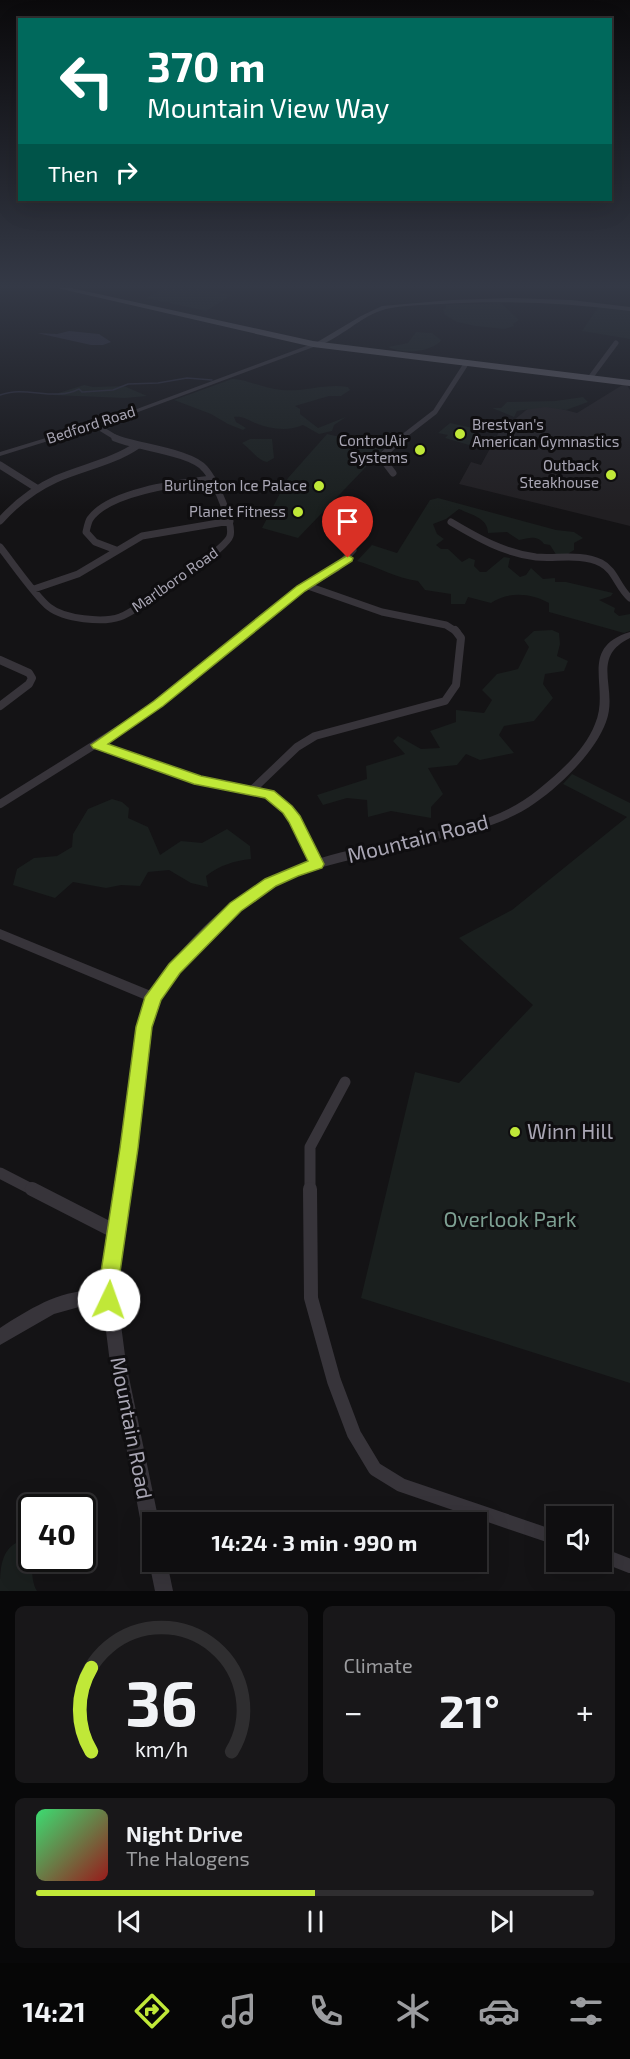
<!DOCTYPE html>
<meta charset="utf-8">
<style>
:root{--surface:#0f0e10;--page:#181719;--text:#f1f3f6;--muted:#9b9c9f;--line:#2f2e30;--accent:#c0e838}
body{margin:0;font-family:"Exo 2",sans-serif;background:var(--page);color:var(--text);height:100vh;display:flex;flex-direction:column;font-size:22px;white-space:nowrap}
*{box-sizing:border-box;margin:0}
p{font-size:20px;color:var(--muted)}
.icon{flex:none;width:33px;height:33px;fill:none;stroke:currentColor;stroke-width:2;stroke-linecap:round;stroke-linejoin:round}
.map{position:relative;height:1591px;overflow:hidden}
.side{display:flex;flex-direction:column;gap:15px;padding:15px;background:#080809;flex:1}
.side>*{flex:none}
.guide{position:absolute;left:18px;top:18px;width:594px;height:183px;border-radius:0px;box-shadow:0 6px 24px #0002,0 0 0 2px var(--line);background:#00695c;color:#fff;overflow:hidden}
.tools{position:absolute;left:546px;top:1506px;display:grid;gap:12px}
.tools a{display:grid;place-items:center;width:66px;height:66px;border-radius:0px;background:var(--surface);box-shadow:0 6px 24px #0002,0 0 0 2px var(--line);font-size:30px}
.speed{position:absolute;left:18px;top:1494px;display:flex;gap:12px;font-size:30px;font-weight:700;text-align:center}
.speed>*{display:grid;place-content:center;width:78px;height:78px;border-radius:50%;background:var(--surface);box-shadow:0 6px 24px #0002,0 0 0 2px var(--line);line-height:1}
.speed .limit{border:3px solid #111;border-radius:9px;background:#fff;color:#111}
.pin{position:absolute;display:grid;place-items:center;width:51px;height:51px;color:#fff;margin:-62px -26px;border-radius:50% 50% 50% 0;rotate:-45deg;box-shadow:0 0 6px #0007}
.pin .icon{rotate:45deg}
.me{position:absolute;width:66px;margin:-33px;rotate:3deg;stroke-linejoin:round;filter:drop-shadow(0 0 4px #0008)}
.turn{display:flex;align-items:center;gap:21px;height:126px;padding:0 30px;font-size:27px}
.turn .icon{width:78px;height:78px;stroke-width:2.5}
.turn b{display:block;font-size:42px;line-height:51px}
.then{display:flex;align-items:center;height:57px;padding:0 30px;background:#0003;gap:12px;font-size:22px}
.big{font-size:45px;font-weight:700;line-height:1.1}
.side .tile{flex:1;display:flex;flex-direction:column;justify-content:center;gap:9px;min-width:0;padding:0 21px;border-radius:9px;background:var(--page)}
.side .dial{align-items:center;gap:0}
.dial svg{height:156px;overflow:visible;fill:none;stroke:var(--line);stroke-width:7;stroke-linecap:round;text-anchor:middle}
.dial text{fill:var(--text);stroke:none}
.song{display:flex;align-items:center;gap:18px}
.cover{width:72px;height:72px;border-radius:9px;background:linear-gradient(135deg,hsl(140 70% 55%),hsl(0 70% 35%))}
.played{height:6px;border-radius:3px;background:linear-gradient(90deg,var(--accent) 50%,var(--line) 50%)}
.keys{display:flex;justify-content:space-around;direction:ltr}
.heat{display:flex;justify-content:space-between;align-items:center;font-size:33px;direction:ltr}
.side .tiles{flex:1;display:grid;gap:15px;grid-template-columns:1fr 1fr}
.tile:last-child{grid-column:span 2}
.trip{position:absolute;left:142px;top:1512px;width:345px;height:60px;border-radius:0px;background:var(--surface);box-shadow:0 6px 24px #0002,0 0 0 2px var(--line);font-weight:700;line-height:60px;text-align:center}
.dock{display:flex;height:96px;justify-content:space-around;align-items:center;background:#060606;color:var(--muted)}
.dock .icon{width:42px;height:42px}
.dock .active{color:var(--accent)}
.dock b{font-size:27px;color:var(--text)}
.map>svg:first-child{display:block}
.built{fill:#211f22}
.green{fill:#1a1f1e}
.water{fill:#2a2a38}
.lines{fill:none;stroke-linecap:round;stroke-linejoin:round}
.stream{stroke:#2a2a38;stroke-width:1.5}
.minor-far4{stroke:#37343a;stroke-width:5}
.minor-far3{stroke:#37343a;stroke-width:7}
.minor-far2{stroke:#37343a;stroke-width:8}
.minor-far1{stroke:#37343a;stroke-width:11}
.minor{stroke:#37343a;stroke-width:14}
.tertiary{fill:#37343a;fill-rule:evenodd}
.secondary{fill:#454349;fill-rule:evenodd}
.trunk{fill:#5c5961;fill-rule:evenodd}
.route{fill:#c0e838;stroke:#7d9724;stroke-width:1.5}
.poi-dot{fill:#c0e838;stroke:#0f0e10;stroke-width:2}
.labels{text-anchor:middle;stroke-width:6;stroke-linejoin:round;paint-order:stroke}
.far-street-label{font-size:15px;fill:#a9a6b4;stroke:#0f0e10}
.far-poi-label{font-size:15px;fill:#a9a6b4;stroke:#0f0e10;text-anchor:end}
.near-street-label{font-size:21px;fill:#a9a6b4;stroke:#0f0e10}
.near-poi-label{font-size:21px;fill:#a9a6b4;stroke:#0f0e10;text-anchor:start}
.near-park-label{font-size:21px;fill:#7d9f92;stroke:#0f0e10}
</style>
<div class="map">
<svg width="630" height="1591" viewBox="0 0 630 1591">
<rect width="100%" height="100%" fill="#141315"/>
<!-- built -->
<path class="built" d="M624,384L627,385L630,390V526L459,484L471,462L481,465L499,432L530,407L550,406L577,413Z"/>
<!-- green -->
<path class="green" d="M164,288H197L232,295L206,311L146,298Z
M501,303L519,320L513,324L514,326L505,329L475,326L457,322L445,315L443,309L446,308L445,305Z
M599,306L630,311V339L582,331Z
M416,332L432,333L441,340L440,342C426,353 404,354 388,347L408,343Z
M232,379C246,379 265,389 282,390C305,392 326,383 348,387L350,390L341,396H329L295,406L300,409V414L318,428L346,417L334,425L332,431L319,434L303,425C287,432 269,429 253,422C246,419 242,416 234,417L236,422L246,428L243,430L228,424L211,414L174,400Z
M84,385L93,387L124,386L147,396L125,398L52,395Z
M583,397L588,402L566,410L545,407L517,411L514,417L492,408H501L507,402L555,401Z
M450,423L482,430L475,435L478,437L469,445L445,438L448,435L438,433Z
M327,434L385,447L298,538L262,528L288,478Z
M250,439H272L274,458L267,462C257,460 251,449 242,443Z
M438,498L556,530L574,532L583,538L574,543V550L566,555L557,556L550,545L544,544C537,535 530,538 519,540L507,532L488,533C488,518 472,515 459,509L446,519L433,524L437,534L444,539L436,545L441,549H448L462,562L469,558L475,560L474,566L480,572H486L504,557L510,558L508,567L520,577L526,575L531,568L543,579L555,578V582H566L613,593L611,596L599,600L615,608L614,612L619,616L630,614V631L624,633L549,612V603C531,593 509,591 491,603L468,597L465,604H451V594L425,590L418,581C395,578 379,567 357,561L372,545L397,553L430,500Z
M552,630L559,633L560,644L557,656L568,661L564,671L545,674L543,684L553,698L534,721L504,726L499,735L514,753L480,760L466,754L457,765L428,768L443,794L431,807V818L391,811L368,817L367,800L347,798L323,805L317,795L367,779L366,766L405,754L393,741L398,736L421,749L440,748L430,731L456,722V710L484,713L492,700L482,690L497,674L518,669L529,647L524,640L534,631Z
M572,774L630,803V1383L361,1298L415,1072L459,1083L533,1005L459,938L512,910L627,817L563,784Z
M112,799L122,802L129,808L128,818L148,827L160,855L181,841L202,843L227,829L250,846L251,859C234,861 220,865 206,876L208,887L191,883L169,870L148,872L140,886L121,885L106,888L73,882L55,898L13,885L17,869L34,858L57,856L72,847L73,834L88,809Z
M20,1541L27,1542C36,1556 28,1576 37,1591H0C0,1570 0,1549 20,1541Z"/>
<!-- water -->
<path class="water" d="M69,331L99,334L111,342L103,345H91L37,333L57,334Z"/>
<g class="lines">
<!-- stream -->
<path class="stream" d="M0,395C26,385 54,402 79,389L82,392L113,390L128,384L158,383L187,378L212,380"/>
<!-- minor-far4 -->
<path class="minor-far4" d="M590,378L616,343
M95,425L118,439
M400,439L435,412L466,364"/>
<!-- minor-far3 -->
<path class="minor-far3" d="M0,465L38,489
M393,473L381,457L401,438
M0,521C16,503 34,489 56,479C84,467 113,462 138,445
M451,522C478,538 504,553 536,557C557,559 581,553 601,563C615,570 618,588 630,598
M0,547C12,562 36,597 49,607C64,619 103,623 120,617C136,611 227,549 230,536C234,523 214,479 205,469C192,452 136,447 115,438
M116,550L95,542L86,532C87,528 88,522 90,519C109,491 181,483 212,479
M305,585L382,612L446,625L457,632
M34,589L78,574L142,536L230,521
M248,632L299,590L337,568L353,550"/>
<!-- minor-far2 -->
<path class="minor-far2" d="M0,660L29,673L32,678L29,684L0,706
M97,745L199,780L269,795L281,803L295,820L317,864
M252,790L297,747L315,736L445,701L456,685L461,638L455,630
M0,804L139,717L249,630"/>
<!-- minor-far1 -->
<path class="minor-far1" d="M0,1173L35,1191
M310,1191V1147L345,1082"/>
<!-- minor -->
<path class="minor" d="M32,1189L116,1232
M310,1189L311,1298L334,1381L354,1434L375,1469L401,1485L556,1538
M602,1555L630,1566"/>
<!-- tertiary -->
<path class="tertiary" d="M317,342L319,343V345L122,418L0,456V452L118,416Z
M630,632V638C589,658 619,688 606,722C595,752 561,785 535,803C504,825 469,832 433,840C407,846 380,852 354,859C326,866 298,872 273,886C249,900 229,919 209,937C191,955 169,977 158,1001C154,1009 153,1018 150,1027L117,1294L126,1363L159,1522H153V1548L147,1545L144,1539L110,1363L103,1307H79L54,1314L0,1345V1328C31,1308 64,1287 102,1291L138,1027L146,1000L0,939V929L151,991C180,946 228,897 277,874C323,853 376,845 426,834C468,824 504,818 539,789C560,772 585,750 595,724C611,688 577,648 630,632Z
M153,1555V1562H167L173,1591H155L149,1562Z"/>
<!-- secondary -->
<path class="secondary" d="M511,298L571,300L630,307V311C567,303 504,300 441,304C423,305 403,305 386,309C360,316 342,338 317,346L314,344L361,316L382,306L452,300Z"/>
<!-- trunk -->
<path class="trunk" d="M57,288H71L313,341L630,380V386L313,347Z"/>
</g>
<!-- sky -->
<linearGradient id="sky" x2="0" y2="1"><stop stop-color="#0b0a0c"/><stop offset="0.56" stop-color="#343946"/><stop offset="1" stop-color="#343946" stop-opacity="0"/></linearGradient>
<rect width="630" height="511" fill="url(#sky)"/>
<!-- route -->
<path class="route" d="M348,555L353,558L352,561L305,591L163,706L108,744L201,776L274,791L292,806L300,816L324,864L322,868L298,876L276,886L241,911L180,973L161,1000L152,1027L138,1148L120,1272L119,1300L116,1307L109,1310L102,1307L99,1300L101,1272L120,1148L136,1027L145,997L169,964L230,903L265,879L308,861L289,822L283,813L265,798L194,784L93,748L91,745L154,701L297,586Z"/>
<!-- markers -->
<g class="poi-dot">
<circle cx="460" cy="434" r="6"/>
<circle cx="420" cy="450" r="6"/>
<circle cx="611" cy="475" r="6"/>
<circle cx="319" cy="486" r="6"/>
<circle cx="298" cy="512" r="6"/>
<circle cx="515" cy="1132" r="6"/>
</g>
<g class="labels">
<!-- far-street labels -->
<g class="far-street-label">
<text transform="translate(91 425) rotate(-18)" y="5">Bedford Road</text>
<text transform="translate(175 580) rotate(-35)" y="5">Marlboro Road</text>
</g>
<!-- far-poi labels -->
<g class="far-poi-label">
<text x="472" y="430" text-anchor="start">Brestyan's<tspan x="472" dy="17">American Gymnastics</tspan></text>
<text x="408" y="446">ControlAir<tspan x="408" dy="17">Systems</tspan></text>
<text x="599" y="471">Outback<tspan x="599" dy="17">Steakhouse</tspan></text>
<text x="307" y="491">Burlington Ice Palace</text>
<text x="286" y="517">Planet Fitness</text>
</g>
<!-- near-street labels -->
<g class="near-street-label">
<text transform="translate(418 839) rotate(-14)" y="7">Mountain Road</text>
<text transform="translate(131 1428) rotate(79)" y="7">Mountain Road</text>
</g>
<!-- near-poi labels -->
<g class="near-poi-label">
<text x="527" y="1139">Winn Hill</text>
</g>
<!-- near-park labels -->
<g class="near-park-label">
<text x="510" y="1227">Overlook Park</text>
</g>
</g>
</svg>
<div class="tools">
<a><svg class="icon" aria-label="sound" viewBox="0 0 24 24"><path d="M4 9h4l5-4v14l-5-4H4zM17 9q2 3 0 6"/></svg></a>
</div>
<div class="speed"><div class="limit">40</div></div>
<div class="pin" style="left:348px;top:558px;background:#d93025"><svg class="icon" aria-label="arrive" viewBox="0 0 24 24"><path d="M6 21V4h12l-3 4 3 4H6"/></svg></div>
<svg class="me" style="left:109px;top:1300px" viewBox="-20 -20 40 40"><circle r="19" fill="#fff"/><path d="M0-13L10 11 0 6-10 11z" fill="#c0e838"/></svg>
<div class="trip">14:24 · 3 min · 990 m</div>
<div class="guide">
<div class="turn"><svg class="icon" aria-label="left" viewBox="0 0 24 24"><path d="M17 20v-9H6M10 6l-5 5 5 5"/></svg><div><b>370 m</b>Mountain View Way</div></div>
<div class="then">Then<svg class="icon" aria-label="right" viewBox="0 0 24 24"><path d="M7 20v-9h11M14 6l5 5-5 5"/></svg></div>
</div>
</div>
<section class="side">
<div class="tiles">
<div class="tile dial"><svg viewBox="0 0 100 80">
<path d="M14 69A42 42 0 1 1 86 69"/>
<path d="M14 69A42 42 0 0 1 14 26" stroke="#c0e838"/>
<text x="50" y="56" font-size="32" font-weight="700">36</text>
<text x="50" y="72" font-size="11">km/h</text>
</svg></div>
<div class="tile"><p>Climate</p>
<div class="heat"><a>−</a><b class="big">21°</b><a>+</a></div>
</div>
<div class="tile">
<div class="song"><i class="cover"></i><div><b>Night Drive</b><p>The Halogens</p></div></div>
<div class="played"></div>
<div class="keys"><svg class="icon" aria-label="previous" viewBox="0 0 24 24"><path d="M18 5L8 12l10 7zM5 5v14"/></svg><svg class="icon" aria-label="pause" viewBox="0 0 24 24"><path d="M8 5v14M16 5v14"/></svg><svg class="icon" aria-label="next" viewBox="0 0 24 24"><path d="M6 5l10 7-10 7zM19 5v14"/></svg></div>
</div>
</div>
</section>
<nav class="dock">
<b>14:21</b>
<svg class="icon active" aria-label="directions" viewBox="0 0 24 24"><path d="M12 3l9 9-9 9-9-9zM9 14v-3h6M13 9l2 2-2 2"/></svg>
<svg class="icon" aria-label="music" viewBox="0 0 24 24"><path d="M9 18V5l10-2v13"/><circle cx="6" cy="18" r="3"/><circle cx="16" cy="16" r="3"/></svg>
<svg class="icon" aria-label="phone" viewBox="0 0 24 24"><path d="M5 4h4l2 5-3 2q2 4 5 5l2-3 5 2v4C11 20 4 13 5 4z"/></svg>
<svg class="icon" aria-label="climate" viewBox="0 0 24 24"><path d="M12 3v18M4 7l16 10M4 17L20 7"/></svg>
<svg class="icon" aria-label="car" viewBox="0 0 24 24"><path d="M5 17H2v-5l4-1 3-4h7l3 4 3 1v5h-3M9 17h6M6 11h13"/><circle cx="7" cy="17" r="2"/><circle cx="17" cy="17" r="2"/></svg>
<svg class="icon" aria-label="filters" viewBox="0 0 24 24"><path d="M4 7h16M4 17h16"/><circle cx="9" cy="7" r="2"/><circle cx="15" cy="17" r="2"/></svg>
</nav>
